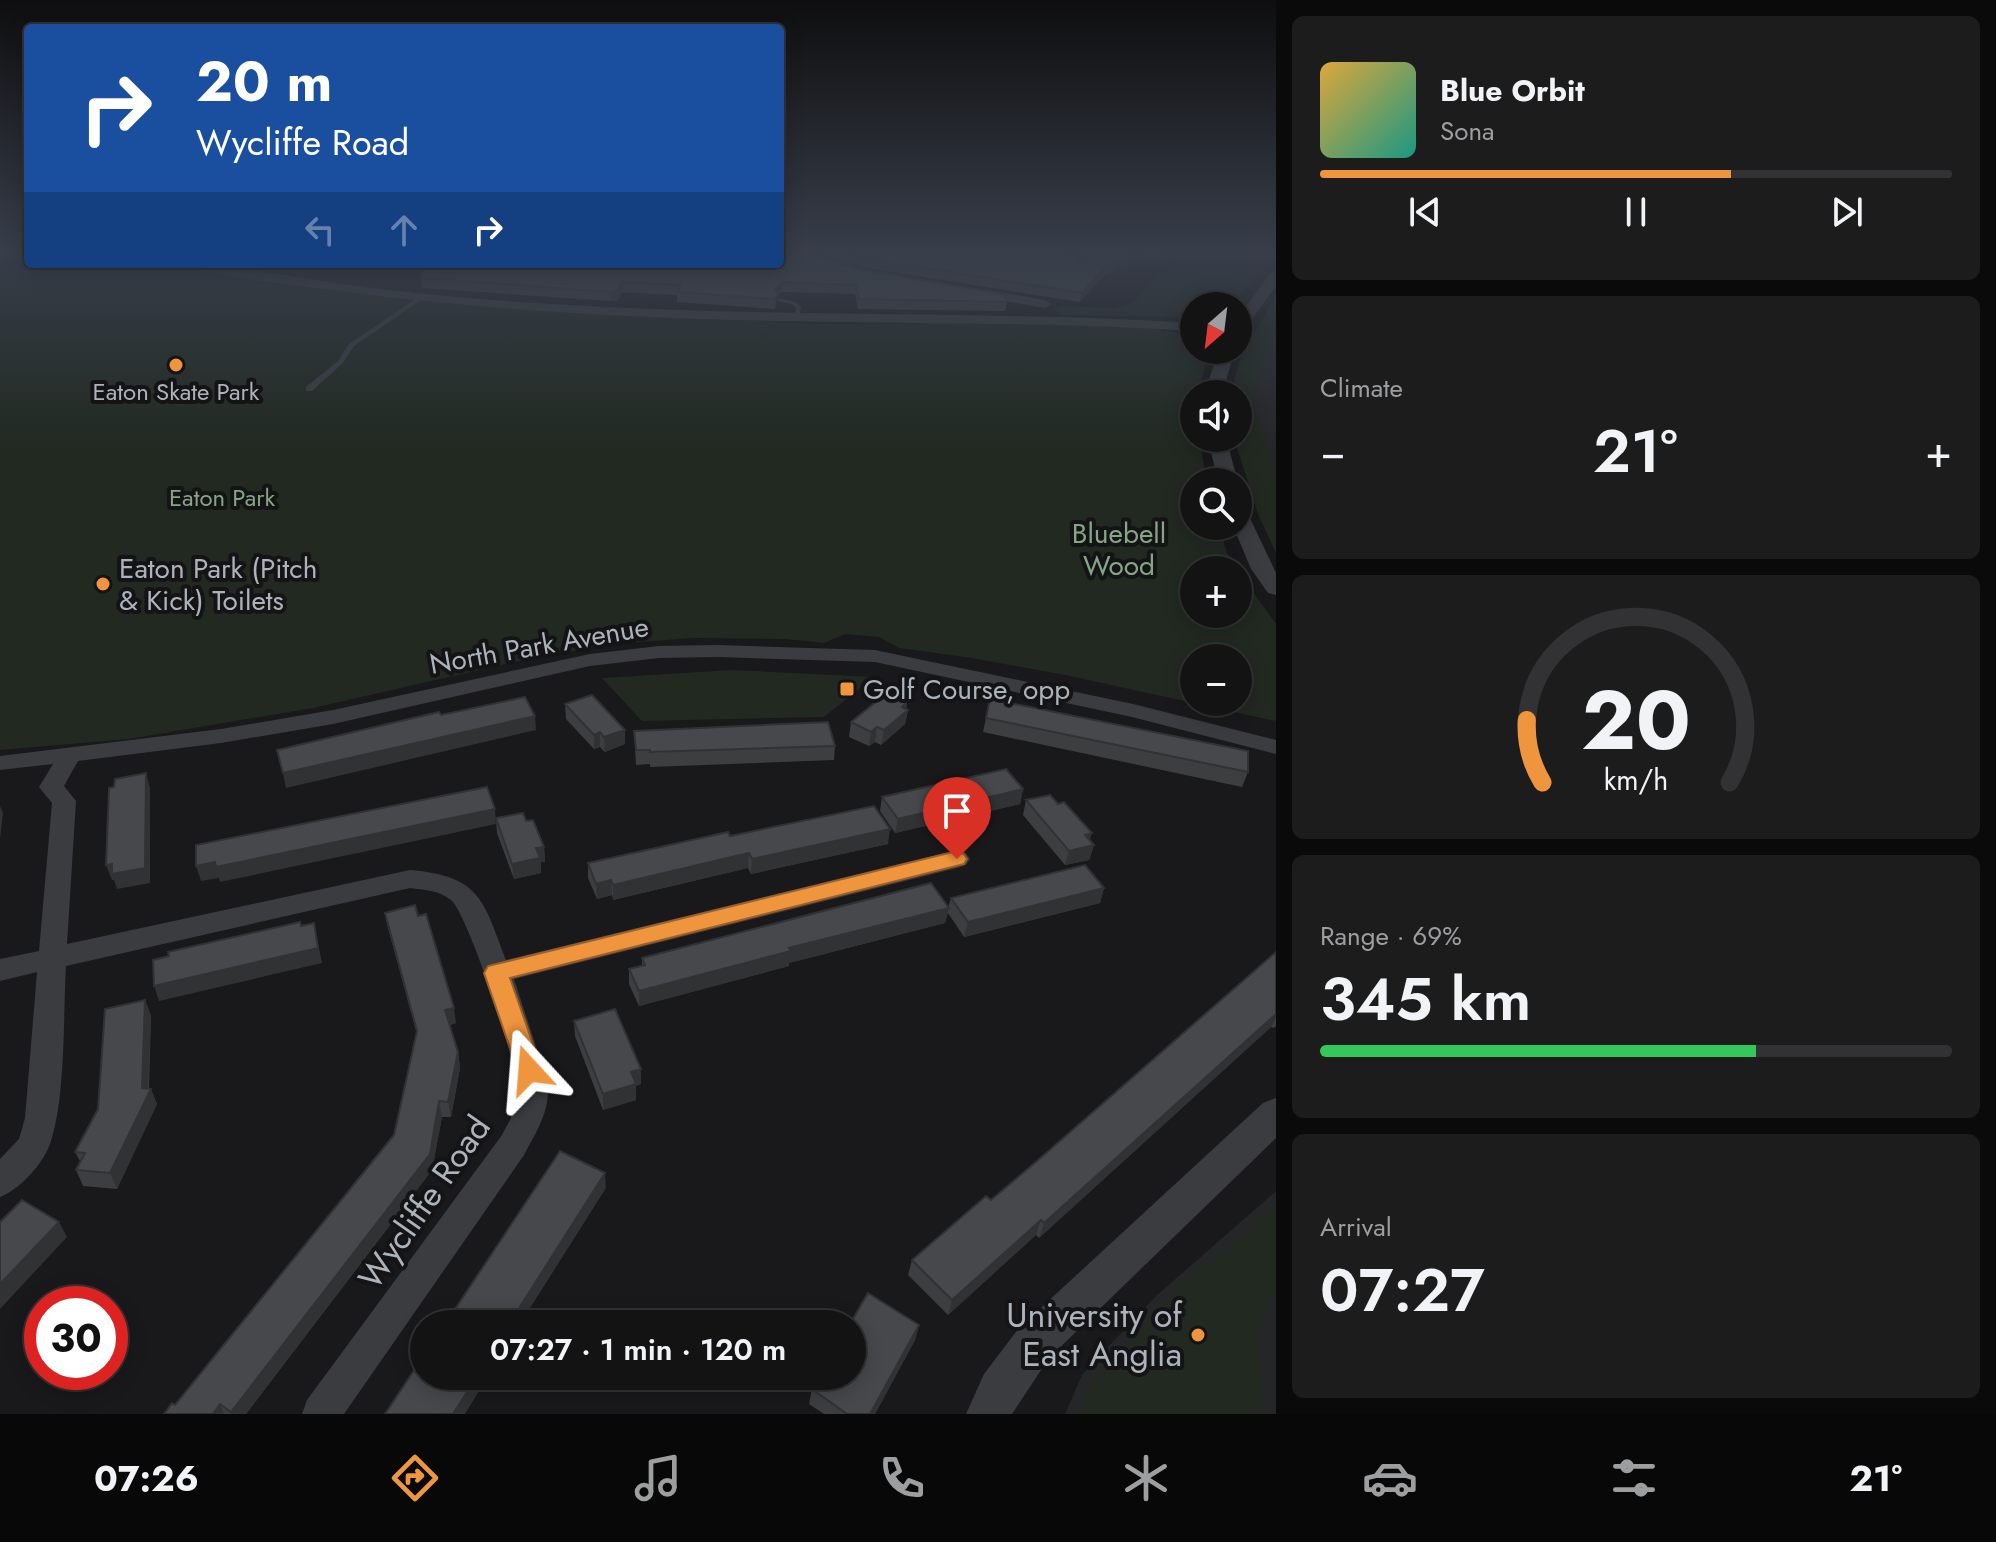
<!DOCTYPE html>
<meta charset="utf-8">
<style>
:root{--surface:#131314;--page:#1c1c1d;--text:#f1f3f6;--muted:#9d9ea0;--line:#323234;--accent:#ee953e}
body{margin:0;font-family:Jost,sans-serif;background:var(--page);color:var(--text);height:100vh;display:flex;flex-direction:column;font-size:30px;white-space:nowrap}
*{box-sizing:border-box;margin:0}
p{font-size:26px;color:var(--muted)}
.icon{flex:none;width:44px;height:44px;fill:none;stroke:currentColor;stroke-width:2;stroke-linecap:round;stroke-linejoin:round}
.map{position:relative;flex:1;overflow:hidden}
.details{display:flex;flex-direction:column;gap:16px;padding:16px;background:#0a0a0b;width:720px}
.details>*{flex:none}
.banner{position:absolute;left:24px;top:24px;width:760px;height:244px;border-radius:8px;box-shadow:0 4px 20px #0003,0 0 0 2px var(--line);background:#1a4fa0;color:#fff;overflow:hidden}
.needle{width:52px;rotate:208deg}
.buttons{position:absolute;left:1180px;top:292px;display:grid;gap:16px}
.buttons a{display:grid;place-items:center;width:72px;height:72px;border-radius:50%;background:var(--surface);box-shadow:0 4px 20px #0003,0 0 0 2px var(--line);font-size:40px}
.speed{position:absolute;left:24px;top:1286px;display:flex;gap:16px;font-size:40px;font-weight:700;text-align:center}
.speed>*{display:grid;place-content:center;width:104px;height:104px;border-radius:50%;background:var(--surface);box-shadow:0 4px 20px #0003,0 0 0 2px var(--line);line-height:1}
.speed .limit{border:12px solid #d22;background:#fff;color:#111}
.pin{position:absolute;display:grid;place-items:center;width:68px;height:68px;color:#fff;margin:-82px -34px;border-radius:50% 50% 50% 0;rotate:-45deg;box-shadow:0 0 8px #0007}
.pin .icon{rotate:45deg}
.me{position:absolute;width:88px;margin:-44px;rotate:341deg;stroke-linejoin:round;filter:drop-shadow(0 0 6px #0008)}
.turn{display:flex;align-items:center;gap:28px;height:168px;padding:0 40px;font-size:36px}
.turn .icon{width:104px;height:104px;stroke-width:2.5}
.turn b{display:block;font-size:56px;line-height:68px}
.lanes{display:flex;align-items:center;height:76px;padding:0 40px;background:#0003;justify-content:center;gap:40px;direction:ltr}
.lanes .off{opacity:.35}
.big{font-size:60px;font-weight:600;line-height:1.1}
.details .card{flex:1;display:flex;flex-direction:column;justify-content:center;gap:12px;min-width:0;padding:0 28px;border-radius:12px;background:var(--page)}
.details .dial{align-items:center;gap:0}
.dial svg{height:208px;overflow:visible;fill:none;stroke:var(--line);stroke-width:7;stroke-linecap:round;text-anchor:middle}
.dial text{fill:var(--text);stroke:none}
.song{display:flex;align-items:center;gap:24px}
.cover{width:96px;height:96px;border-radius:12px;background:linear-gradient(135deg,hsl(40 70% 55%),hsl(170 70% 35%))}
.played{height:8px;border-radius:4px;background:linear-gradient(90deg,var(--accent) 65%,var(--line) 65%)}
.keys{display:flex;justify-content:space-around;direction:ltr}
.heat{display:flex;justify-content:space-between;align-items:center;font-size:44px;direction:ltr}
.charge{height:12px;border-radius:6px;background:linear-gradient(90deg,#34c759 69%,var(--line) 0)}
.trip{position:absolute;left:410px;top:1310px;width:456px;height:80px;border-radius:40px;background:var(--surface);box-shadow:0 4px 20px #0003,0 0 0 2px var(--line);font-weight:600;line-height:80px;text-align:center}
.tabs{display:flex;height:128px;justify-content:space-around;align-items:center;background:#080808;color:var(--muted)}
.tabs .icon{width:56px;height:56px}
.tabs .active{color:var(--accent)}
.tabs b{font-size:36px;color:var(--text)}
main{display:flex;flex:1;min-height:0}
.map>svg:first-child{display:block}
.built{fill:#252628}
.green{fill:#212921;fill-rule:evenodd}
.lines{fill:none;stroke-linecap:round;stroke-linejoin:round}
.service{fill:#3a3c40;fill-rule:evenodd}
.minor{fill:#3a3c40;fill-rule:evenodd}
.tertiary{fill:#3a3c40;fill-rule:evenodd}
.wall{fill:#3c3e40}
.shaded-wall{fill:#313234}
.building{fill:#46484b;stroke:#313234;stroke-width:2}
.route{fill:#ee953e;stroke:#9b6128;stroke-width:2}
.poi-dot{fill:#ee953e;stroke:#141416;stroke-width:3}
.labels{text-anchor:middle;stroke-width:8;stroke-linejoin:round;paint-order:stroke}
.far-poi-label{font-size:24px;fill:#acb3bb;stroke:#141416}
.far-park-label{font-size:24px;fill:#87a584;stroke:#141416}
.park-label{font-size:28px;fill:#87a584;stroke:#141416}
.poi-label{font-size:28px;fill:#acb3bb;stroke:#141416;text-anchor:start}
.street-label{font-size:28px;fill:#acb3bb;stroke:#141416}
.near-street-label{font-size:34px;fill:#acb3bb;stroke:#141416}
.near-poi-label{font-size:34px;fill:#acb3bb;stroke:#141416;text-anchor:end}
</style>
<main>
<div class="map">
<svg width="1276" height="1414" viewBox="0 0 1276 1414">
<rect width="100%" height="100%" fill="#19191b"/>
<!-- built -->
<path class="built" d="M1276,306V546L1238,394H1235Z
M1276,1191V1414H1065L1082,1375L1156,1296Z"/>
<!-- green -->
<path class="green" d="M0,252H28V264H173L441,303L638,316L822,324L1011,323L1138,327L1194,335V350H1209L1198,394H1194V438H1199L1207,482H1194V526H1219L1227,553L1237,570H1194V614H1238V571L1276,624V721L1070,676L972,658L899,648L879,637L845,634L824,643L785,639L694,638L610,644L514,662L313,708L129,739L0,750ZM1194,658H1238V702H1194Z
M1194,252H1276V256L1230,306H1194V317L1063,315L1056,312L1055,308L1063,306L1114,308L1134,302L1145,287Z
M1276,297V346L1259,371L1252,397L1276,478V553L1258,514L1234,438H1238V394H1230L1243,351Z
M733,670L874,677L824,717L642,721L602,678Z
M1276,1205V1290L1257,1334L1264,1414H1078L1095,1377L1176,1290Z"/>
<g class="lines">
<!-- service -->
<path class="service" d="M420,296L425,297L354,346L343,363L312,391H306V387L338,361L349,344Z
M780,298L795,302L801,307L799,319L794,318L796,308L791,304L778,301L777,300Z"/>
<!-- minor -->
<path class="minor" d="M185,264C235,264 286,276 335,283C407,293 480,300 552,304C766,318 980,310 1194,323V331C1055,322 915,324 775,321C622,318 468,309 316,288C291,284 201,275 185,264Z
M975,288L1045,300L1051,304L1045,308L971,295L969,292Z
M718,645L875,650L1133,704L1276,740V754L1132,717L875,662L718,657L659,658L590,666L333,724L221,743L78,761L64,786L76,801L67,944L410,870C481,876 483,900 506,960L957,850L966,853L970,859L966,865L957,868L514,979L547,1080C552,1108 537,1131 524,1155L344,1414H302L307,1400L502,1135C508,1123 517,1110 518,1096C520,1071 468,914 451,900C439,890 424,890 410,888L66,966C63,1017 66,1098 50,1144C43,1164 19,1190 0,1197V1159L19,1139L25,1118L37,972L0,981V959L39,951L52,803L39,787L53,764L0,770V756L221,729L333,710L590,654L659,646Z"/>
<!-- tertiary -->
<path class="tertiary" d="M1276,272V286L1243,331L1238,333V317L1271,273Z
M1219,350H1235L1222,394H1204Z
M1208,438H1226L1238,482H1218Z
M1238,508L1248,514L1276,573V595L1268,593L1251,569L1233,526H1238Z
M1276,1098V1138L1049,1358L1012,1414H966L984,1374L1019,1328L1263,1103Z"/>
</g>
<!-- wall -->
<path class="wall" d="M809,252H1056L1077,262L1085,258L1062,252H1172L1162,259L1143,256L1102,277L1080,302L869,268Z
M867,271L1007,302L1005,311L858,309L855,294L782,292L777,296L775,309L677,302V295L622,292L617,301H610L422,288L421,278Z
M990,699L1248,772L1242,787L983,732Z
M907,702L906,709L908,710L905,724L881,745L875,742L869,746L849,737L851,722Z
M565,704L625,744L605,752L600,747L594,749L566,719Z
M634,731L835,746L834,760L650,767V764L636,765Z
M1023,789L1020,804L895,833L880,811L882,797Z
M1026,800L1090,840L1094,845L1089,860L1065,865L1023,815Z
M496,818L526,821L544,847L545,862H541V873L514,879L497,833Z
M730,836L888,844L751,874L748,868L613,900L612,895L597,899L588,878V863Z
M1104,888L1100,903L964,937L948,913L945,923L789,963V966L639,1006L629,984V969L642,965V958L948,908L951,898Z
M385,913L456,1023L450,1025L458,1052L460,1068L451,1117H442L432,1170L246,1414H164L175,1405L394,1135L417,1034L388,928Z
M1276,952V1026L1274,1028L1271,1027L1039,1238L1036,1235L948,1315L908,1275L912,1260L991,1200L1037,1161Z
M145,1000L151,1016L149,1089H151L157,1104L117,1189L83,1186L76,1170L80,1161L75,1152L98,1109Z
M574,1021L641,1084L636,1086V1100L603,1110L575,1036Z
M919,1325L915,1340L875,1414H824L809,1404L812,1389Z"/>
<!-- shaded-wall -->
<path class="shaded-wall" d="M1135,252H1144L1143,256L1102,277L1080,302L1082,293L1104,268Z
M1164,252H1172L1162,259Z
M622,282V292L617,301H610V292Z
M782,282V292L777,296L775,309V290Z
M907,702L906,712L908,710L905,724L881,745L884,730L902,707Z
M535,716L536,730L286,788L283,773Z
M877,727L875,742L869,746L871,732Z
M625,730V744L605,752L604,737Z
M600,732V747L594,749V735Z
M146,773L150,788V883L117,889L114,880H112L106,865Z
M1023,789L1020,804L895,833L898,819Z
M0,806L3,813L0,839Z
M495,809L496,824L220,882L219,878L201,881L196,866Z
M890,829L888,844L751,874L752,859Z
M1092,833L1088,846L1094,845L1089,860L1065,865L1069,851L1085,835Z
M544,847L545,862H541V873L514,879L512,864L536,848Z
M749,853L748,868L613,900V885Z
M611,880L612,895L597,899L596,884Z
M1104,888L1100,903L964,937L968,922Z
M949,908L945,923L789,963V966L639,1006V991L789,948Z
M314,923L322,963L159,1001L154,986Z
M145,1000L151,1016L148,1094L151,1089L157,1104L117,1189L110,1173L142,1088Z
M454,1008L456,1023L448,1025L445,1010Z
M1276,1014V1017L1271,1027L1039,1238L1044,1223Z
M458,1052L460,1068L451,1117L448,1102Z
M641,1069V1084L636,1086V1100L603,1110V1094L631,1072Z
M439,1101L442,1117L432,1170L246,1414H232L231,1412Z
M605,1173L606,1188L520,1324H509Z
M1041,1220L1036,1235L948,1315L952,1300Z
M59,1222L67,1237L0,1309V1284Z
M919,1325L915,1340L875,1414H870Z
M477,1376H488L465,1414H453Z
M220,1404L224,1414H213Z"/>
<!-- building -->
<path class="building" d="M780,252H801L867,271L1004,294L1007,302L859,299L856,285L782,282L775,290L778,294L776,299L678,292L680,285L622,282L617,291L610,292L421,278L424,264H780Z
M843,252H1056L1070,255L1077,262L1094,254L1093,252H1135L1104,268L1082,293L870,259Z
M887,693L907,702L902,707L908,710L884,730L877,727L871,732L851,722Z
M592,695L625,730L604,737L600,732L594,735L565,704Z
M525,697L535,716L283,773L277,750L439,712L441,715Z
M990,699L1248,751V772L986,718Z
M828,722L835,746L650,752V750H636L634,731Z
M1006,769L1023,789L898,819L882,797Z
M146,773L145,868L112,874V864L106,865L109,788L114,787L115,779Z
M487,787L495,809L216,867L215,862L196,866V845Z
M1050,795L1058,804L1064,802L1092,833L1085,835L1094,845L1069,851L1026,800Z
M874,806L890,829L752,859L749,853L613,885L611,880L596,884L588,863L728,832L730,836Z
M523,813L526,821L533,820L544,847L536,848L540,858L512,864L496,818Z
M1085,865L1104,888L968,922L951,898Z
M931,883L949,908L789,948L791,951L639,991L629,969L645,965L642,958Z
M415,905L418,916L426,914L454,1008L445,1010L458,1052L448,1102L439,1101L430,1154L231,1412L220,1404L213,1414H164L172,1403L175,1405L394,1135L417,1031L385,913Z
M300,922L301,926L314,923L318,948L154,986L153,960L169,956L168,952Z
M1276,952V1014L1044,1223L1041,1220L952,1300L912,1260L986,1196L991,1200L1037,1161Z
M145,1000L142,1088L151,1089L110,1173L76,1170L85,1153L75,1152L98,1109L105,1009Z
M615,1009L641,1069L631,1072L636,1084L603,1094L574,1021Z
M560,1151L605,1173L509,1324H445Z
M22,1200L59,1222L0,1284V1222Z
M868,1293L919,1325L870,1414H847L812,1389L820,1376H852V1324H850Z
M424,1355V1376H477L453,1414H385Z"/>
<!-- sky -->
<linearGradient id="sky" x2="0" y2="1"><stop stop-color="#0e0e0f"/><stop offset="0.56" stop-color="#383e4a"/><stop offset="1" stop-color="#383e4a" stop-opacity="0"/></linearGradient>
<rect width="1276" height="450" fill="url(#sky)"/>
<!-- route -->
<path class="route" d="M957,851L964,854L967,859L964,864L510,978L542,1070L538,1077L529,1080L520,1077L484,973L488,966Z"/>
<!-- markers -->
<g class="poi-dot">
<circle cx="176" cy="365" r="8"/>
<circle cx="103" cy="584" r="8"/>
<rect x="839" y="681" width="16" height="16" rx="4"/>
<circle cx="1198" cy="1335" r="8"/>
</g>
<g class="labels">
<!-- far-poi labels -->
<g class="far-poi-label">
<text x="176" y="400">Eaton Skate Park</text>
</g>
<!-- far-park labels -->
<g class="far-park-label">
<text x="222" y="506">Eaton Park</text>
</g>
<!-- park labels -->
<g class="park-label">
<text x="1119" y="543">Bluebell<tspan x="1119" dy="32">Wood</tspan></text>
</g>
<!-- poi labels -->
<g class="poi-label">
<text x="119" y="578">Eaton Park (Pitch<tspan x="119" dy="32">&amp; Kick) Toilets</tspan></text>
<text x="863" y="699">Golf Course, opp</text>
</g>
<!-- street labels -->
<g class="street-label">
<text transform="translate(539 645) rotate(-10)" y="10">North Park Avenue</text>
</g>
<!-- near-street labels -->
<g class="near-street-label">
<text transform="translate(424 1202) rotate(-55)" y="12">Wycliffe Road</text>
</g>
<!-- near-poi labels -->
<g class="near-poi-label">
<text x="1182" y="1327">University of<tspan x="1182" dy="39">East Anglia</tspan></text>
</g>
</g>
</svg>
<div class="buttons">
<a><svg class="needle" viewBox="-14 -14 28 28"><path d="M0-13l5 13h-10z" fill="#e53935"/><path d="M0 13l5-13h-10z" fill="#9d9ea0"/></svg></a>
<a><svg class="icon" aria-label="sound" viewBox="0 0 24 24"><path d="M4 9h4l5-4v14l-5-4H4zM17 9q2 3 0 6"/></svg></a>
<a><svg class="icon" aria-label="search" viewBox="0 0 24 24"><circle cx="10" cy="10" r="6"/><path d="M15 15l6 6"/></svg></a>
<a>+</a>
<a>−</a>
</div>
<div class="speed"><div class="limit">30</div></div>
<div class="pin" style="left:957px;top:859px;background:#d93025"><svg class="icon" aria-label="arrive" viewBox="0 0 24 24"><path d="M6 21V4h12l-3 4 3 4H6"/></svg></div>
<svg class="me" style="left:529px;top:1070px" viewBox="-20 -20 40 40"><path d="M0-17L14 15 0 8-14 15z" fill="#ee953e" stroke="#fff" stroke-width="4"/></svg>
<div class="trip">07:27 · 1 min · 120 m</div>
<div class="banner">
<div class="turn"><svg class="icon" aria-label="right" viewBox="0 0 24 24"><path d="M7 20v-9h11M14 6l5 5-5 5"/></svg><div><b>20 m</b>Wycliffe Road</div></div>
<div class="lanes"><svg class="icon off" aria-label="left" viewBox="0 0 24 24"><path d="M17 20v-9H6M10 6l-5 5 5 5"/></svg><svg class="icon off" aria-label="ahead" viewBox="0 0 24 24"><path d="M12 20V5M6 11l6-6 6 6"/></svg><svg class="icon" aria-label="right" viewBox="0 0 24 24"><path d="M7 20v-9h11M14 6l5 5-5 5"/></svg></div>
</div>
</div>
<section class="details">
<div class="card">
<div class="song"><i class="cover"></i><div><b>Blue Orbit</b><p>Sona</p></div></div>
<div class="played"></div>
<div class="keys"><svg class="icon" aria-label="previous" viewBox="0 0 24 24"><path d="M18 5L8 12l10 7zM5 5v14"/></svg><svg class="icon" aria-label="pause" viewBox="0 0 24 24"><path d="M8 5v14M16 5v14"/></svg><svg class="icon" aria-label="next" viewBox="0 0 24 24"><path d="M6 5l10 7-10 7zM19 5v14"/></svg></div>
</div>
<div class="card"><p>Climate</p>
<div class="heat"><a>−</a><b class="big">21°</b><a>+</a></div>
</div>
<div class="card dial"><svg viewBox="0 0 100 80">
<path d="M14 69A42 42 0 1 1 86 69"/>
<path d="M14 69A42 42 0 0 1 8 45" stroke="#ee953e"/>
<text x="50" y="56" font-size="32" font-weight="700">20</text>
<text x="50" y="72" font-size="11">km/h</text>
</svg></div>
<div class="card"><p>Range · 69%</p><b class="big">345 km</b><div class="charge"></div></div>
<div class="card"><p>Arrival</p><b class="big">07:27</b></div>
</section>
</main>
<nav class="tabs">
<b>07:26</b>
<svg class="icon active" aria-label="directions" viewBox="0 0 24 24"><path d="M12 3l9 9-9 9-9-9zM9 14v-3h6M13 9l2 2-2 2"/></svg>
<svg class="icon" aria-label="music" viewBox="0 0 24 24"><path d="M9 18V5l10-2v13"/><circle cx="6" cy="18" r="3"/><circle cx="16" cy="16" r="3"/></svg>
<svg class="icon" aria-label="phone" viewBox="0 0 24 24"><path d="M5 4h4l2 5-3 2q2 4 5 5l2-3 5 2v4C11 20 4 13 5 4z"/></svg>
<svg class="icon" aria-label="climate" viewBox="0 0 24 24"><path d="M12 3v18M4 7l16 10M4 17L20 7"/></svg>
<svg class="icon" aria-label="car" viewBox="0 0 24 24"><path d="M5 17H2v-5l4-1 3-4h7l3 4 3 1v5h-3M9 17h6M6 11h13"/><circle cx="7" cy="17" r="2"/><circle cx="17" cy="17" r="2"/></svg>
<svg class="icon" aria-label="filters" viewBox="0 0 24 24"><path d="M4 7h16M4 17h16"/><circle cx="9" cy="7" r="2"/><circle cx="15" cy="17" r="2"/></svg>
<b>21°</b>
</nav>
